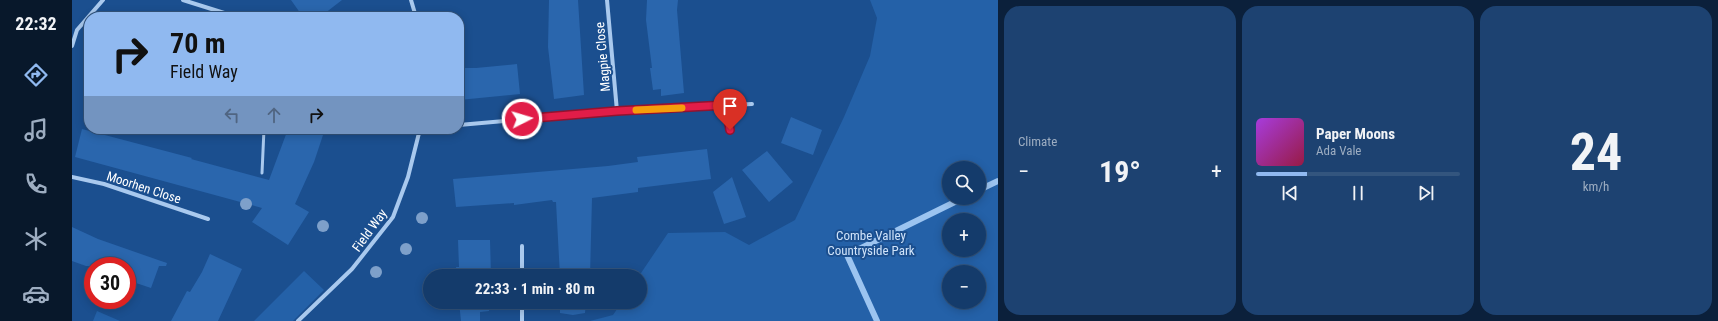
<!DOCTYPE html>
<meta charset="utf-8">
<style>
:root{--surface:#143b6b;--page:#1d4271;--text:#f1f3f6;--muted:#9dadc1;--line:#33557e;--accent:#90b9f0}
body{margin:0;font-family:"Roboto Condensed",sans-serif;background:var(--page);color:var(--text);height:100vh;display:flex;flex-direction:column;font-size:15px;white-space:nowrap}
*{box-sizing:border-box;margin:0}
p{font-size:13px;color:var(--muted)}
.icon{flex:none;width:22px;height:22px;fill:none;stroke:currentColor;stroke-width:2;stroke-linecap:round;stroke-linejoin:round}
.map{position:relative;flex:1;overflow:hidden}
.panel{display:flex;flex-direction:column;gap:6px;padding:6px;background:#0b203b;width:720px}
.panel>*{flex:none}
.guide{position:absolute;left:12px;top:12px;width:380px;height:122px;border-radius:16px;box-shadow:0 2px 10px #0003,0 0 0 1px var(--line);background:#90b9f0;color:#111;overflow:hidden}
.fabs{position:absolute;left:870px;top:161px;display:grid;gap:8px}
.fabs a{display:grid;place-items:center;width:44px;height:44px;border-radius:50%;background:var(--surface);box-shadow:0 2px 10px #0003,0 0 0 1px var(--line);font-size:20px}
.speed{position:absolute;left:12px;top:257px;display:flex;gap:8px;font-size:20px;font-weight:700;text-align:center}
.speed>*{display:grid;place-content:center;width:52px;height:52px;border-radius:50%;background:var(--surface);box-shadow:0 2px 10px #0003,0 0 0 1px var(--line);line-height:1}
.speed .limit{border:6px solid #d22;background:#fff;color:#111}
.pin{position:absolute;display:grid;place-items:center;width:34px;height:34px;color:#fff;margin:-41px -17px;border-radius:50% 50% 50% 0;rotate:-45deg;box-shadow:0 0 4px #0007}
.pin .icon{rotate:45deg}
.me{position:absolute;width:44px;margin:-22px;rotate:85deg;stroke-linejoin:round;filter:drop-shadow(0 0 3px #0008)}
.turn{display:flex;align-items:center;gap:14px;height:84px;padding:0 20px;font-size:18px}
.turn .icon{width:52px;height:52px;stroke-width:2.5}
.turn b{display:block;font-size:28px;line-height:34px}
.lanes{display:flex;align-items:center;height:38px;padding:0 20px;background:#0003;justify-content:center;gap:20px;direction:ltr}
.lanes .off{opacity:.35}
.big{font-size:30px;font-weight:700;line-height:1.1}
.panel .tile{flex:1;display:flex;flex-direction:column;justify-content:center;gap:6px;min-width:0;padding:0 14px;border-radius:16px;background:var(--page)}
.panel .dial{align-items:center;gap:0}
.dial b{font-size:52px;line-height:1}
.song{display:flex;align-items:center;gap:12px}
.cover{width:48px;height:48px;border-radius:6px;background:linear-gradient(135deg,hsl(280 70% 55%),hsl(340 70% 35%))}
.played{height:4px;border-radius:2px;background:linear-gradient(90deg,var(--accent) 25%,var(--line) 25%)}
.keys{display:flex;justify-content:space-around;direction:ltr}
.heat{display:flex;justify-content:space-between;align-items:center;font-size:22px;direction:ltr}
.panel .tiles{flex:1;display:grid;gap:6px;grid-template-columns:repeat(3,1fr)}
.trip{position:absolute;left:351px;top:269px;width:224px;height:40px;border-radius:20px;background:var(--surface);box-shadow:0 2px 10px #0003,0 0 0 1px var(--line);font-weight:700;line-height:40px;text-align:center}
main{display:flex;flex:1;min-height:0}
.tabs{display:flex;flex-direction:column;width:72px;justify-content:space-around;align-items:center;background:#08182b;color:var(--muted)}
.tabs .icon{width:28px;height:28px}
.tabs .selected{color:var(--accent)}
.tabs b{font-size:18px;color:var(--text)}
.map>svg:first-child{display:block}
.green{fill:#2461a8;fill-rule:evenodd}
.lines{fill:none;stroke-linecap:round;stroke-linejoin:round}
.stream{stroke:#9cc4f0;stroke-width:6}
.building{fill:#2a66ad}
.service{stroke:#a9c9ee;stroke-width:3}
.minor{stroke:#a9c9ee;stroke-width:4}
.tree{fill:#7ea0ca}
.route-casing{stroke:#92132f;stroke-width:10}
.route{stroke:#e11d48;stroke-width:7}
.slow{stroke:#f59e0b;stroke-width:7}
.labels{text-anchor:middle;stroke-width:4;stroke-linejoin:round;paint-order:stroke}
.street-label{font-size:13px;fill:#fff;stroke:#1b4f8f}
.park-label{font-size:13px;fill:#cfe3fa;stroke:#1b4f8f}
</style>
<main>
<nav class="tabs">
<b>22:32</b>
<svg class="icon selected" aria-label="directions" viewBox="0 0 24 24"><path d="M12 3l9 9-9 9-9-9zM9 14v-3h6M13 9l2 2-2 2"/></svg>
<svg class="icon" aria-label="music" viewBox="0 0 24 24"><path d="M9 18V5l10-2v13"/><circle cx="6" cy="18" r="3"/><circle cx="16" cy="16" r="3"/></svg>
<svg class="icon" aria-label="phone" viewBox="0 0 24 24"><path d="M5 4h4l2 5-3 2q2 4 5 5l2-3 5 2v4C11 20 4 13 5 4z"/></svg>
<svg class="icon" aria-label="climate" viewBox="0 0 24 24"><path d="M12 3v18M4 7l16 10M4 17L20 7"/></svg>
<svg class="icon" aria-label="car" viewBox="0 0 24 24"><path d="M5 17H2v-5l4-1 3-4h7l3 4 3 1v5h-3M9 17h6M6 11h13"/><circle cx="7" cy="17" r="2"/><circle cx="17" cy="17" r="2"/></svg>
</nav>
<div class="map">
<svg width="926" height="321" viewBox="0 0 926 321">
<rect width="100%" height="100%" fill="#1b4f8f"/>
<!-- green -->
<path class="green" d="M798,0H926V321H518L541,315L550,302H568L567,276L596,233L653,232L677,245L723,220L772,117L798,56L805,18ZM877,168H907V198H877ZM877,220H907V250H877ZM877,272H907V302H877Z
M232,271L252,290L221,321H182Z
M25,311L48,321H21Z"/>
<g class="lines">
<!-- stream -->
<path class="stream" d="M907,190L926,181
M805,321L775,255L891,198"/>
</g>
<!-- building -->
<path class="building" d="M219,0H270L248,17H231Z
M477,0H506L512,95L482,99L476,47Z
M575,0H606L605,10L612,93L589,96V89L581,90L578,68H580L574,20Z
M445,64L448,94L387,100V68H404Z
M719,117L750,130L741,155L709,143Z
M10,129L120,158L119,159L197,180L216,129H253L242,162L223,204L237,212L216,245L180,222L190,208L3,157Z
M635,149L639,179L566,188V192L520,198L518,276H488L484,202H481L480,200L442,205V203L384,207L381,179L536,166L566,162L565,157Z
M695,151L721,182L697,202L670,170Z
M660,177L674,217L652,224L641,192Z
M0,227L26,239L89,261L95,263L94,266H87L79,288L55,280V266H14L0,261Z
M386,240H418L419,276H385L384,267H387Z
M138,254L170,269L146,321H99L115,291L118,292L130,272Z
M387,302H418L417,311L408,312V321H389Z
M488,302H514L513,313L501,315L488,313Z"/>
<g class="lines">
<!-- service -->
<path class="service" d="M190,173L192,129"/>
<!-- minor -->
<path class="minor" d="M111,0L165,17
M339,0L344,17
M535,0L545,111
M0,46L5,30L31,0
M654,105L658,131
M387,125L545,111L680,104
M0,177L32,184L136,219
M450,246V276
M226,321L280,269L321,217L336,177L348,129
M450,321V302"/>
</g>
<!-- trees -->
<g class="tree">
<circle cx="174" cy="204" r="6"/>
<circle cx="350" cy="218" r="6"/>
<circle cx="251" cy="226" r="6"/>
<circle cx="334" cy="249" r="6"/>
<circle cx="304" cy="272" r="6"/>
</g>
<g class="lines">
<!-- route casing -->
<g class="route-casing">
<path id="route" d="M450,119L545,111L654,105L658,130"/>
</g>
<!-- route -->
<use href="#route" class="route"/>
<!-- slow -->
<path class="slow" d="M564,110L610,108"/>
</g>
<g class="labels">
<!-- street labels -->
<g class="street-label">
<text transform="translate(530 57) rotate(-95)" y="5">Magpie Close</text>
<text transform="translate(72 187) rotate(18)" y="5">Moorhen Close</text>
<text transform="translate(297 230) rotate(-54)" y="5">Field Way</text>
</g>
<!-- park labels -->
<g class="park-label">
<text x="799" y="240">Combe Valley<tspan x="799" dy="15">Countryside Park</tspan></text>
</g>
</g>
</svg>
<div class="fabs">
<a><svg class="icon" aria-label="search" viewBox="0 0 24 24"><circle cx="10" cy="10" r="6"/><path d="M15 15l6 6"/></svg></a>
<a>+</a>
<a>−</a>
</div>
<div class="speed"><div class="limit">30</div></div>
<div class="pin" style="left:658px;top:130px;background:#d93025"><svg class="icon" aria-label="arrive" viewBox="0 0 24 24"><path d="M6 21V4h12l-3 4 3 4H6"/></svg></div>
<svg class="me" style="left:450px;top:119px" viewBox="-20 -20 40 40"><circle r="17" fill="#e11d48" stroke="#fff" stroke-width="3"/><path d="M0-11L8 9 0 5-8 9z" fill="#fff"/></svg>
<div class="trip">22:33 · 1 min · 80 m</div>
<div class="guide">
<div class="turn"><svg class="icon" aria-label="right" viewBox="0 0 24 24"><path d="M7 20v-9h11M14 6l5 5-5 5"/></svg><div><b>70 m</b>Field Way</div></div>
<div class="lanes"><svg class="icon off" aria-label="left" viewBox="0 0 24 24"><path d="M17 20v-9H6M10 6l-5 5 5 5"/></svg><svg class="icon off" aria-label="ahead" viewBox="0 0 24 24"><path d="M12 20V5M6 11l6-6 6 6"/></svg><svg class="icon" aria-label="right" viewBox="0 0 24 24"><path d="M7 20v-9h11M14 6l5 5-5 5"/></svg></div>
</div>
</div>
<section class="panel">
<div class="tiles">
<div class="tile"><p>Climate</p>
<div class="heat"><a>−</a><b class="big">19°</b><a>+</a></div>
</div>
<div class="tile">
<div class="song"><i class="cover"></i><div><b>Paper Moons</b><p>Ada Vale</p></div></div>
<div class="played"></div>
<div class="keys"><svg class="icon" aria-label="previous" viewBox="0 0 24 24"><path d="M18 5L8 12l10 7zM5 5v14"/></svg><svg class="icon" aria-label="pause" viewBox="0 0 24 24"><path d="M8 5v14M16 5v14"/></svg><svg class="icon" aria-label="next" viewBox="0 0 24 24"><path d="M6 5l10 7-10 7zM19 5v14"/></svg></div>
</div>
<div class="tile dial"><b>24</b><p>km/h</p></div>
</div>
</section>
</main>
